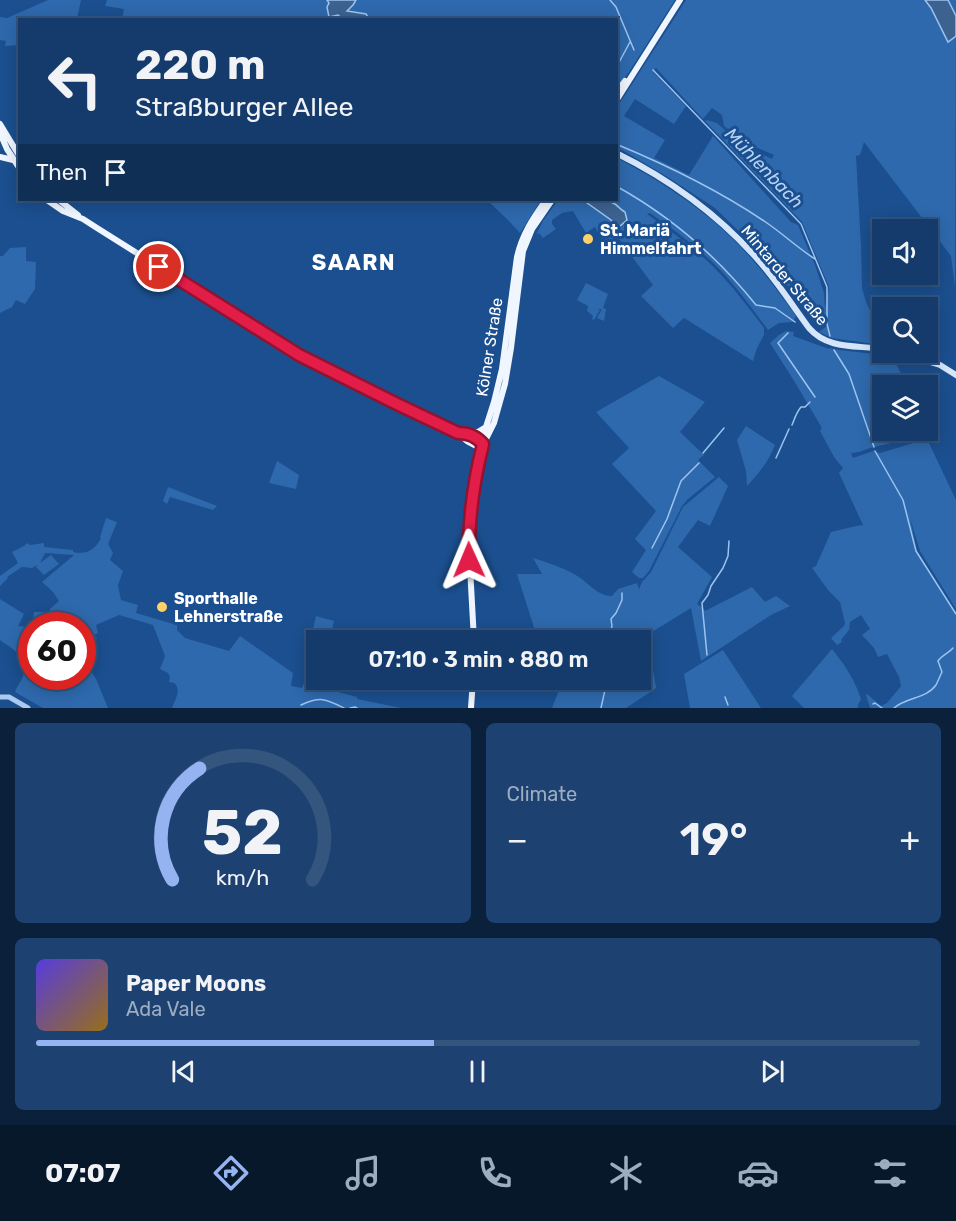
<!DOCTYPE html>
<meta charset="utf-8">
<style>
:root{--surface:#143b6b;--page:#1d4271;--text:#f1f3f6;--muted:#9dadc1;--line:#33557e;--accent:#95b2f1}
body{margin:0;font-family:Rubik,sans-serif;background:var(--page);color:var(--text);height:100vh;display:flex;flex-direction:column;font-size:22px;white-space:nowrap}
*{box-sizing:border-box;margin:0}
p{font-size:20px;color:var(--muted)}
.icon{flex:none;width:33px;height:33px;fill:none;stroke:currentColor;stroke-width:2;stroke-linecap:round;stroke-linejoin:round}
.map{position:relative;height:708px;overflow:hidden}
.details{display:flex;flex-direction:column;gap:15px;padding:15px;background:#0b203b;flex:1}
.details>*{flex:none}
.banner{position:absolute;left:18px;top:18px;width:600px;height:183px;border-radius:0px;box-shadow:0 3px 15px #0003,0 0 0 2px var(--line);background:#143b6b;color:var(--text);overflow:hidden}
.buttons{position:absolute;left:872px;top:219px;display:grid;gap:12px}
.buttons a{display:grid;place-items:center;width:66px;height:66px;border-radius:0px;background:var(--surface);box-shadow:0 3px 15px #0003,0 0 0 2px var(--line);font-size:30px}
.speed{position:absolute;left:18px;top:612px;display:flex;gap:12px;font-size:30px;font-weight:700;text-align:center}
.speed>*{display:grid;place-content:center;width:78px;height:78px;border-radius:50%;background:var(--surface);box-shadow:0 3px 15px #0003,0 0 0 2px var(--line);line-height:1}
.speed .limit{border:9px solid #d22;background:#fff;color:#111}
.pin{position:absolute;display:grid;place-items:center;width:51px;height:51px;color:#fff;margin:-26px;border:3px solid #fff;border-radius:50%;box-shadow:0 2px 6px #0007}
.me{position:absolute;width:66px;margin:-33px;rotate:359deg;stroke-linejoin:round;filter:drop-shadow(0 0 4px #0008)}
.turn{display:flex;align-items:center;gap:21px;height:126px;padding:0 18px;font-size:27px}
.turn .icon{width:78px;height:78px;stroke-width:2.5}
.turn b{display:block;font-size:42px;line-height:51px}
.then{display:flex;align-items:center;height:57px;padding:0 18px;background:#0003;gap:12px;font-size:22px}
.big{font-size:45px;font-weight:600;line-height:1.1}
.details .widget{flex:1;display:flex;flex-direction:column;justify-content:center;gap:9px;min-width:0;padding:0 21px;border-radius:9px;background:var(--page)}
.details .dial{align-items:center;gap:0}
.dial svg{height:156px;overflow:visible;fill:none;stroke:var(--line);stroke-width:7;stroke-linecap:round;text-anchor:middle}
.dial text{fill:var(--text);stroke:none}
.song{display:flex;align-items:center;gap:18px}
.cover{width:72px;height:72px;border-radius:9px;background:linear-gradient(135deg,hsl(250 70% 55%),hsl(40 70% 35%))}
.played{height:6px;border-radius:3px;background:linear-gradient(90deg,var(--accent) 45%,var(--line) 45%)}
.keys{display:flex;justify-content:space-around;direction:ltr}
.heat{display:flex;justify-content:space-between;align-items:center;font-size:33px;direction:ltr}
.details .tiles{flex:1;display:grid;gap:15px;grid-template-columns:1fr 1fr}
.widget:last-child{grid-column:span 2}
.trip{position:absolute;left:306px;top:630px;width:345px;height:60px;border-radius:0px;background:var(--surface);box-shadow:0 3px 15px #0003,0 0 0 2px var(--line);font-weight:600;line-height:60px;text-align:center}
.tab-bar{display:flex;height:96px;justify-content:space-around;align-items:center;background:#08182b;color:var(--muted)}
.tab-bar .icon{width:42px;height:42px}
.tab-bar .selected{color:var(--accent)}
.tab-bar b{font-size:27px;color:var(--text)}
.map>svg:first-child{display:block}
.green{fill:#2e69ad;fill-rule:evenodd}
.water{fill:#3c6290;stroke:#9cc4f0;stroke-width:1.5}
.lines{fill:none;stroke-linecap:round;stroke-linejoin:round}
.stream{stroke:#9cc4f0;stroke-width:1.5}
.tertiary{stroke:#a9c9ee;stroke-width:5}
.secondary{stroke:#d6e6fa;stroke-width:6}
.primary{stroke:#f0f6ff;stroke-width:6}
.route-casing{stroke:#92132f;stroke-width:15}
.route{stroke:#e11d48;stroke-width:10}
.poi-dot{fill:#ffd166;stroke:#1b4f8f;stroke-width:2}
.labels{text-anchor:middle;stroke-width:6;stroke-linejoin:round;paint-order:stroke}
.poi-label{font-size:16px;font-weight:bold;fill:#fff;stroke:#1b4f8f;text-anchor:start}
.street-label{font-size:16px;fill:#fff;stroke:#1b4f8f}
.water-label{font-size:18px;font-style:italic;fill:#b5d3f5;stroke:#1b4f8f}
.district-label{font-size:22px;font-weight:bold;letter-spacing:1.5px;fill:#fff;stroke:#1b4f8f}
</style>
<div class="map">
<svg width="956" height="708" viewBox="0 0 956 708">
<rect width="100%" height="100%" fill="#1b4f8f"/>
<!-- green -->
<path class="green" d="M48,0H81L77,19H80L20,20L19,45L5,46L6,41L0,40V17L7,18Z
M107,0H675L629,72L617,89L616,20H122L124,9L105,6Z
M686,0H956L955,287L951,256L864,142L860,155L856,156L861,247L862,288L866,302L882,335V345L832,338L819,332L827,326L824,313L813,321L786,284L755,247L715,208L666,176L617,147L616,109ZM656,68L703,119L712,108L722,115L724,126L742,141L774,155L772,159L742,145L717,123L707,120L705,121L802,222L829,287L825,309L824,293L815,265L798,225L791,222L713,136L689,175L654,158L665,140L624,116L635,99L674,124L686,106L653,72Z
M617,158C666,184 713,215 750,257C767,276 781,296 796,316L793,322L779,323L768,330C754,311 740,292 725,275C703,251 676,231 650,213L647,214C673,233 701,252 723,277C738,293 751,311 764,328V335L757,348L753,361L684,318L673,328L641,296L653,285L619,239L605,245L595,227L586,233L573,211L562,213L552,220V224L556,229L543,238L539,233L536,235L543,221L558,200H616Z
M491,200H541L520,233L507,219L489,202Z
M26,247V261L36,262L35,289L25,304L16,300L12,307L0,313V256H3L10,248Z
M586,283L608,294L603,308L606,309L604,321L597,318L602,309H597L600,310L594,320L592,319L593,316L587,311L588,306L577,300Z
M786,331L794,332L793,336L829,349V348L839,350L892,356L906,383L907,385L882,386V430L925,431C910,440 891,443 874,447C866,449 859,453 851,453L853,458L873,451L880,453L927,439L956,500V609L920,551L910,518L917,551L956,613V708H870L866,695L867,694L881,706L887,703L901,686L899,677L887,654L878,657L874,648L862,635L870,629L861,615L850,622L849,630L841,640L842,642L837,645L831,638L844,626L845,623L840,602L828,590L812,568L816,566L831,532L856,526L863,525L839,473L843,468L834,457L820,431L822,428L796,384L770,343L779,335Z
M659,376L705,402L680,432L704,455L698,460L715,477L688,499L682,506L649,571L643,578H639L632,572L646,550L635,539L656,511L612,464L629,448L596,412Z
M746,426L775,445C769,461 759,473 747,486L746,471L737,440Z
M277,461L299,475L296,489L269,483Z
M719,477L728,486L710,526L698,520L678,547L712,577L697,604L703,608L705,611L752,587L765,602L776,596L790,606L771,615L701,661L691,608L647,635L656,687L655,689L626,708H552L563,680H640V640H538L517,574H542L533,558C547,562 561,567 574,574C588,581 596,596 612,596L618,589L637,583L639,589L642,582L651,572L683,507Z
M168,487L217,506L213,510L170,497L167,504L163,501Z
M106,518L117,522L108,544L113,553L110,560L123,571L118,585L121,600L138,605L136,613L177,625V630L185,638L229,651L240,636L293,673L291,686L302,688L304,683L357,697V699L401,708H172C175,699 182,690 174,683L169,682L170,677L168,673L160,669L165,656L153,625L119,615L96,625L98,633L94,635L97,638L95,641L92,642V646L83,650L82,626L72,625L70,620L57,625L32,626L31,636L28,638L31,646L32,676H82L83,658L96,679L108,708H43L15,692C17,686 22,680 24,674C30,657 12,649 0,640V599L24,614L18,626L28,627L32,624L34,612H46L50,611V609L59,601L53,592L42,582L74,555L45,553L40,563L51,555L59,564L44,575L36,567L37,565L32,568L22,567L7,577L8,578L0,586V576L18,563L12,552L24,546L27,543L30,545L44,543V547L73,550V552C86,555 95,550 101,538L100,537Z
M316,616L334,621L330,640H321L311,638Z
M832,649C845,665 855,680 861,699L858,705V708H804L792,696Z
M723,650L761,708H762H690L684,674Z"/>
<!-- water -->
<path class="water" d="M327,0H356L353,5L347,11L366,14L369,19H353L348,17L343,19L338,15L329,17L327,7L329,3Z
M925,0H948L956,16V36L948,42L931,8Z
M583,200C593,199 604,198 613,203C618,205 619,209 625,212L627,220L620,226L614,225L611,220Z"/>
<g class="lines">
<!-- stream -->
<path class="stream" d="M610,0L616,7L634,50
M131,20L132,17
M616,68L630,42
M653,70L801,224L827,287V324L830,336
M616,144C669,166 720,191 767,223C783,234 798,248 815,259
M616,186C672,217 716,255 756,305L775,308L795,322
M788,333L778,343L815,397
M834,350L849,374L874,447
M792,425C795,418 796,413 801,407H805L810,402
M875,451L903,500L916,551L956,614
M703,453L724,428
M776,458L789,429
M652,548L667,519L681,481L699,463
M608,640L612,626L611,619L616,613L622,600V593
M707,655L702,603L708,595L711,586L723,568L728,556L729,541
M725,697L728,705
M873,704L875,703L882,708
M301,705C321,696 326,699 344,708
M350,708L355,707L357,708
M601,708L605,690V680
M894,708C906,697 926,699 936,685C938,681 940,676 942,672L938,661C942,655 949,653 953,648"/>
<!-- tertiary -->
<path class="tertiary" d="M0,697H9L28,708"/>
<!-- secondary -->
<path class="secondary" d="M616,153C671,180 720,216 760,262C778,283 793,306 809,328C828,350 857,345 882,349
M897,352L940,365L956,375"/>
<!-- primary -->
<path class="primary" d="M616,93L625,81
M616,101L680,0
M0,124L20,157
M0,133L7,149L20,169
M0,157L13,160
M47,200L63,211L83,219L97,228L299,355L397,404L458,433L467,441L482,449
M59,200L78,215
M458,433L478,432L486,427
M466,434L480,440L483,444
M485,441L494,423L505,384L511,348L523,251L532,229L552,200
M474,640L468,531L472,492L486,427L494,402L502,369L517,257C522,235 533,218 546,200
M471,708L473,680"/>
</g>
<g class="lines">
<!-- route casing -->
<g class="route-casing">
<path id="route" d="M159,267L299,355L397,404L458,433C468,433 477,437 483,444C473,484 468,519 469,560"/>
</g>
<!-- route -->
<use href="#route" class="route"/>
</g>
<!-- markers -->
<g class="poi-dot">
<circle cx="588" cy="239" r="6"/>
<circle cx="162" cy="607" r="6"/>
</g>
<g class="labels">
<!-- poi labels -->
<g class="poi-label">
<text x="600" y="236">St. Mariä<tspan x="600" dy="18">Himmelfahrt</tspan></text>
<text x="174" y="604">Sporthalle<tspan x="174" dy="18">Lehnerstraße</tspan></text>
</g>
<!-- street labels -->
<g class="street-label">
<text transform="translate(785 275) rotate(50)" y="6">Mintarder Straße</text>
<text transform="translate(489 347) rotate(-81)" y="6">Kölner Straße</text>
</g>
<!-- water labels -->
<g class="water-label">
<text transform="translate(764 168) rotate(46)" y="6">Mühlenbach</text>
</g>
<!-- district labels -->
<g class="district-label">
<text x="354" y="270">SAARN</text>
</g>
</g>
</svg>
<div class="buttons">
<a><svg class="icon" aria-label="sound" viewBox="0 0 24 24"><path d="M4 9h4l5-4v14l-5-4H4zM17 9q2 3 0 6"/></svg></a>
<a><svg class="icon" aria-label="search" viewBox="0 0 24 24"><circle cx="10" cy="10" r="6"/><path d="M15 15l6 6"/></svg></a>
<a><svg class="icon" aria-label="layers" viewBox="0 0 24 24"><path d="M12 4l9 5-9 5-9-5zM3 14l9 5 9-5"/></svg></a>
</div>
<div class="speed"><div class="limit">60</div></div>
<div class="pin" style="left:159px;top:267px;background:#d93025"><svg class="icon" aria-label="arrive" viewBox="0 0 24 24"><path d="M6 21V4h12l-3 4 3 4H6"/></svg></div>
<svg class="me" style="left:469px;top:560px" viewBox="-20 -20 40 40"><path d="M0-17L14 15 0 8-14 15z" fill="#e11d48" stroke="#fff" stroke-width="4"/></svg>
<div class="trip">07:10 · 3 min · 880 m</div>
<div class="banner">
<div class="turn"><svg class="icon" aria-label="left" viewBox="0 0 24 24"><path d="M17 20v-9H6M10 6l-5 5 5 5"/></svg><div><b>220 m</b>Straßburger Allee</div></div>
<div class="then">Then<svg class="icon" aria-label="arrive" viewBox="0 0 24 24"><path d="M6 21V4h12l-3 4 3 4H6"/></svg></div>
</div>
</div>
<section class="details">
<div class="tiles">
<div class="widget dial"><svg viewBox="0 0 100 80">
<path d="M14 69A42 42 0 1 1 86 69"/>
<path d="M14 69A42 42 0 0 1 28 12" stroke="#95b2f1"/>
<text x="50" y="56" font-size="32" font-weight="700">52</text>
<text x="50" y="72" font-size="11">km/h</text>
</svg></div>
<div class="widget"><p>Climate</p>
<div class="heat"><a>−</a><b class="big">19°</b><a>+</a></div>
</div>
<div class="widget">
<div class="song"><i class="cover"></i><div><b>Paper Moons</b><p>Ada Vale</p></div></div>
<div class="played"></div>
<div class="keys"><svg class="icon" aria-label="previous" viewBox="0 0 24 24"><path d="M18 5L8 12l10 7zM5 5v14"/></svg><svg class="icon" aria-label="pause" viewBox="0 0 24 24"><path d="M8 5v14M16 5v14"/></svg><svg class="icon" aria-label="next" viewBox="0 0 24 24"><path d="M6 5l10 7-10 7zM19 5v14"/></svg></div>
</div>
</div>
</section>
<nav class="tab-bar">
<b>07:07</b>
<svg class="icon selected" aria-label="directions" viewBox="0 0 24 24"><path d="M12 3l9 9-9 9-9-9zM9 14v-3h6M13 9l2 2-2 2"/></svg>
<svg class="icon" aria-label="music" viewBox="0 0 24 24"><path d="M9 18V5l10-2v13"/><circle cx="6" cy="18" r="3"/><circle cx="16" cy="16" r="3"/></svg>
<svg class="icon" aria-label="phone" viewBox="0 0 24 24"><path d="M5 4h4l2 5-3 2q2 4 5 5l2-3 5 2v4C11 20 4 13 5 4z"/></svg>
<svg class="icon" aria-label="climate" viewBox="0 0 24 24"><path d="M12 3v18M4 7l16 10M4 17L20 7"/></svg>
<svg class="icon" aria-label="car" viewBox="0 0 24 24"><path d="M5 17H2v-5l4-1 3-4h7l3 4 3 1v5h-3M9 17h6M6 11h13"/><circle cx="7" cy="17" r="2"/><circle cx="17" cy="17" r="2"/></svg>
<svg class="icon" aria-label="filters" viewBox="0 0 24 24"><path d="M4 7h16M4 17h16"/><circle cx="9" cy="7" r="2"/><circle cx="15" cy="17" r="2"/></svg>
</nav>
